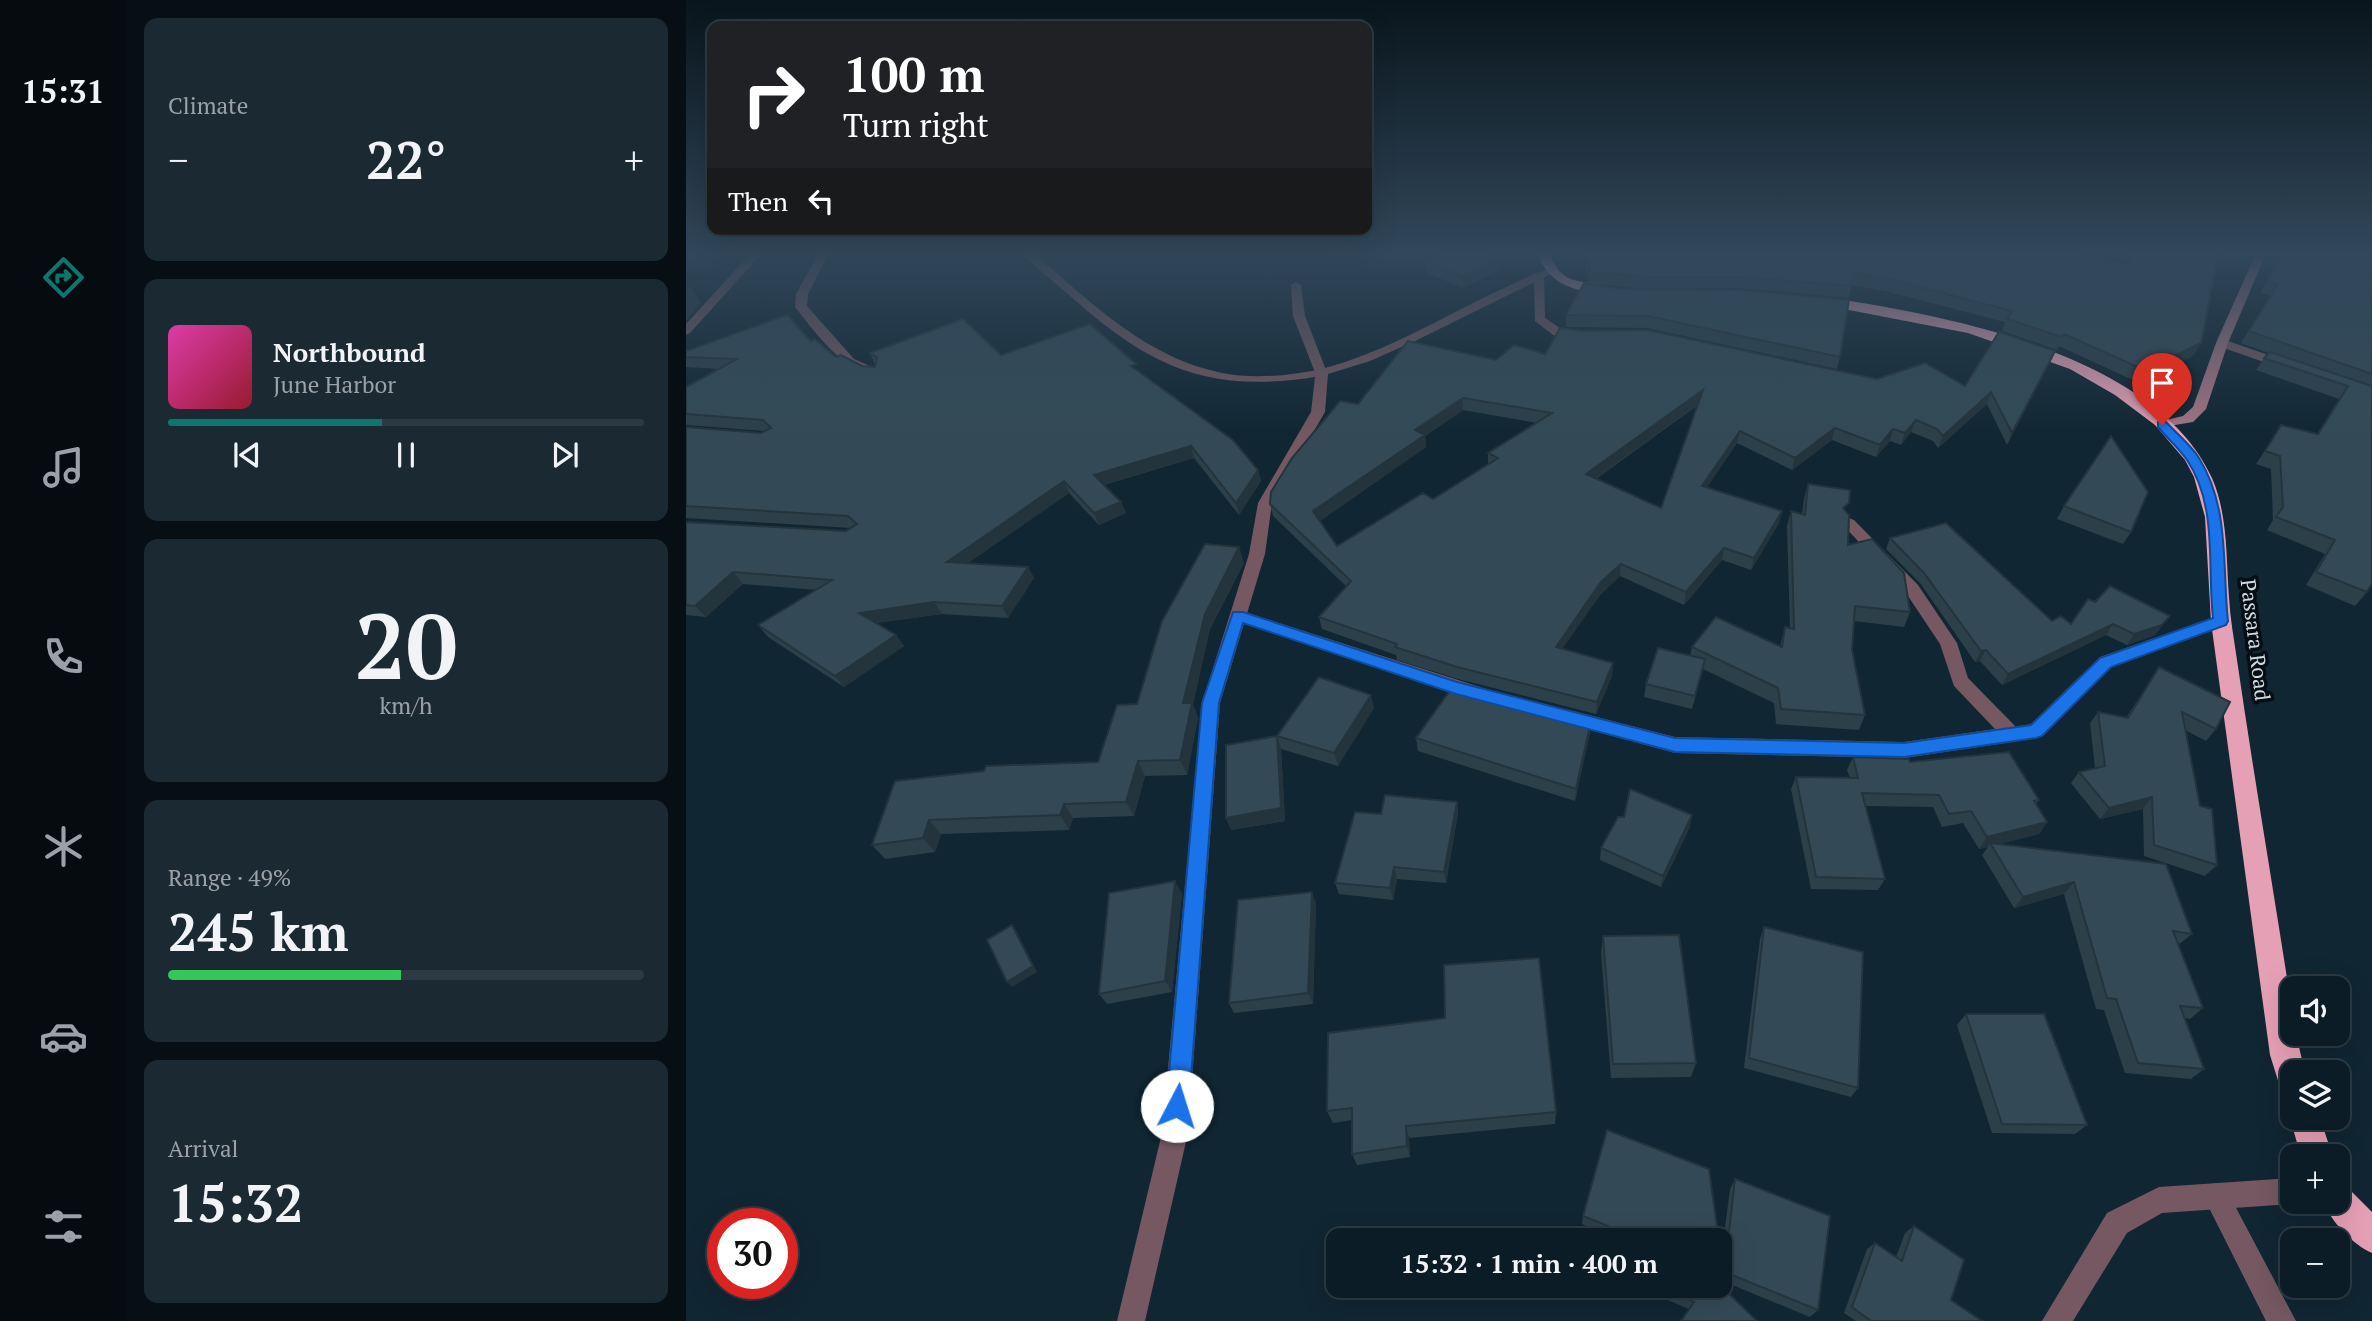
<!DOCTYPE html>
<meta charset="utf-8">
<style>
:root{--surface:#0c1c26;--page:#1a2932;--text:#f1f3f6;--muted:#9aa1a7;--line:#2c3a43;--accent:#0f766e}
body{margin:0;font-family:"PT Serif",serif;background:var(--page);color:var(--text);height:100vh;display:flex;flex-direction:column;font-size:26px;white-space:nowrap}
*{box-sizing:border-box;margin:0}
p{font-size:23px;color:var(--muted)}
.icon{flex:none;width:38px;height:38px;fill:none;stroke:currentColor;stroke-width:2;stroke-linecap:round;stroke-linejoin:round}
.map{position:relative;flex:1;overflow:hidden}
.sheet{display:flex;flex-direction:column;gap:18px;padding:18px;background:#070f15;width:560px}
.sheet>*{flex:none}
.top-card{position:absolute;left:21px;top:21px;width:665px;height:214px;border-radius:14px;box-shadow:0 7px 28px #0002,0 0 0 2px var(--line);background:#202124;color:#fff;overflow:hidden}
.controls{position:absolute;left:1594px;top:976px;display:grid;gap:14px}
.controls a{display:grid;place-items:center;width:70px;height:70px;border-radius:14px;background:var(--surface);box-shadow:0 7px 28px #0002,0 0 0 2px var(--line);font-size:35px}
.speed{position:absolute;left:21px;top:1208px;display:flex;gap:14px;font-size:35px;font-weight:700;text-align:center}
.speed>*{display:grid;place-content:center;width:91px;height:91px;border-radius:50%;background:var(--surface);box-shadow:0 7px 28px #0002,0 0 0 2px var(--line);line-height:1}
.speed .limit{border:10px solid #d22;background:#fff;color:#111}
.pin{position:absolute;display:grid;place-items:center;width:60px;height:60px;color:#fff;margin:-72px -30px;border-radius:50% 50% 50% 0;rotate:-45deg;box-shadow:0 0 7px #0007}
.pin .icon{rotate:45deg}
.me{position:absolute;width:77px;margin:-38px;rotate:5deg;stroke-linejoin:round;filter:drop-shadow(0 0 5px #0008)}
.turn{display:flex;align-items:center;gap:24px;height:147px;padding:0 21px;font-size:32px}
.turn .icon{width:91px;height:91px;stroke-width:2.5}
.turn b{display:block;font-size:49px;line-height:60px}
.then{display:flex;align-items:center;height:66px;padding:0 21px;background:#0003;gap:14px;font-size:26px}
.big{font-size:52px;font-weight:700;line-height:1.1}
.sheet .card{flex:1;display:flex;flex-direction:column;justify-content:center;gap:10px;min-width:0;padding:0 24px;border-radius:14px;background:var(--page)}
.sheet .dial{align-items:center;gap:0}
.dial b{font-size:91px;line-height:1}
.song{display:flex;align-items:center;gap:21px}
.cover{width:84px;height:84px;border-radius:10px;background:linear-gradient(135deg,hsl(320 70% 55%),hsl(350 70% 35%))}
.played{height:7px;border-radius:4px;background:linear-gradient(90deg,var(--accent) 45%,var(--line) 45%)}
.keys{display:flex;justify-content:space-around;direction:ltr}
.heat{display:flex;justify-content:space-between;align-items:center;font-size:38px;direction:ltr}
.charge{height:10px;border-radius:5px;background:linear-gradient(90deg,#34c759 49%,var(--line) 0)}
.trip{position:absolute;left:640px;top:1228px;width:406px;height:70px;border-radius:14px;background:var(--surface);box-shadow:0 7px 28px #0002,0 0 0 2px var(--line);font-weight:700;line-height:70px;text-align:center}
main{display:flex;flex:1;min-height:0}
.tabs{display:flex;flex-direction:column;width:126px;justify-content:space-around;align-items:center;background:#050b0f;color:var(--muted)}
.tabs .icon{width:49px;height:49px}
.tabs .active{color:var(--accent)}
.tabs b{font-size:32px;color:var(--text)}
.map>svg:first-child{display:block}
.lines{fill:none;stroke-linecap:round;stroke-linejoin:round}
.lane{fill:#755861;fill-rule:evenodd}
.street{fill:#755861;fill-rule:evenodd}
.secondary{fill:#a37583;fill-rule:evenodd}
.highway{fill:#e6a0b6;fill-rule:evenodd}
.wall{fill:#2c404a;fill-rule:evenodd}
.shaded-wall{fill:#24343c}
.building{fill:#334a56;stroke:#24343c;stroke-width:2;fill-rule:evenodd}
.route{fill:#1a73e8;stroke:#114b97;stroke-width:2}
.labels{text-anchor:middle;stroke-width:7;stroke-linejoin:round;paint-order:stroke}
.street-label{font-size:21px;fill:#cfdce4;stroke:#060e13}
</style>
<main>
<nav class="tabs">
<b>15:31</b>
<svg class="icon active" aria-label="directions" viewBox="0 0 24 24"><path d="M12 3l9 9-9 9-9-9zM9 14v-3h6M13 9l2 2-2 2"/></svg>
<svg class="icon" aria-label="music" viewBox="0 0 24 24"><path d="M9 18V5l10-2v13"/><circle cx="6" cy="18" r="3"/><circle cx="16" cy="16" r="3"/></svg>
<svg class="icon" aria-label="phone" viewBox="0 0 24 24"><path d="M5 4h4l2 5-3 2q2 4 5 5l2-3 5 2v4C11 20 4 13 5 4z"/></svg>
<svg class="icon" aria-label="climate" viewBox="0 0 24 24"><path d="M12 3v18M4 7l16 10M4 17L20 7"/></svg>
<svg class="icon" aria-label="car" viewBox="0 0 24 24"><path d="M5 17H2v-5l4-1 3-4h7l3 4 3 1v5h-3M9 17h6M6 11h13"/><circle cx="7" cy="17" r="2"/><circle cx="17" cy="17" r="2"/></svg>
<svg class="icon" aria-label="filters" viewBox="0 0 24 24"><path d="M4 7h16M4 17h16"/><circle cx="9" cy="7" r="2"/><circle cx="15" cy="17" r="2"/></svg>
</nav>
<section class="sheet">
<div class="card"><p>Climate</p>
<div class="heat"><a>−</a><b class="big">22°</b><a>+</a></div>
</div>
<div class="card">
<div class="song"><i class="cover"></i><div><b>Northbound</b><p>June Harbor</p></div></div>
<div class="played"></div>
<div class="keys"><svg class="icon" aria-label="previous" viewBox="0 0 24 24"><path d="M18 5L8 12l10 7zM5 5v14"/></svg><svg class="icon" aria-label="pause" viewBox="0 0 24 24"><path d="M8 5v14M16 5v14"/></svg><svg class="icon" aria-label="next" viewBox="0 0 24 24"><path d="M6 5l10 7-10 7zM19 5v14"/></svg></div>
</div>
<div class="card dial"><b>20</b><p>km/h</p></div>
<div class="card"><p>Range · 49%</p><b class="big">245 km</b><div class="charge"></div></div>
<div class="card"><p>Arrival</p><b class="big">15:32</b></div>
</section>
<div class="map">
<svg width="1686" height="1321" viewBox="0 0 1686 1321">
<rect width="100%" height="100%" fill="#102632"/>
<g class="lines">
<!-- lane -->
<path class="lane" d="M853,274L858,277L859,318L875,329L898,333V339L867,335L849,321L848,277Z
M610,282L615,285L619,316L642,375L640,378L630,375L607,316L605,285Z
M1536,339L1603,362L1605,365L1595,368L1532,346V340Z
M1163,518L1168,520L1232,585L1271,643L1282,678L1330,727L1345,724L1414,657L1535,615L1543,621L1541,625L1426,667L1357,736L1326,742L1218,758L989,753L876,722L874,717L876,712L883,710L989,737L1218,742L1309,729L1268,686L1254,644L1220,593L1158,526L1155,523Z
M552,610L794,687L797,692L794,697L788,699L546,620L544,616L546,612Z
M1530,1183L1539,1187L1610,1321H1580L1517,1196L1521,1187Z"/>
<!-- street -->
<path class="street" d="M67,251H78L4,333L0,335V324Z
M134,251H144L122,294L121,306L168,359L184,366V372C160,375 124,326 109,307L110,294Z
M334,251H345C404,301 458,357 536,373C566,379 601,376 631,370C703,353 768,309 836,280C845,276 860,266 869,272L729,341L684,361L642,374L639,412L586,503L579,554L534,703L502,1133L459,1321H431L476,1133L516,703L563,554L572,503L625,412L629,377C520,394 462,366 382,294C366,280 348,267 334,251Z
M1606,1178V1202H1611L1606,1204L1476,1213L1441,1233L1387,1321H1356L1421,1213L1473,1187Z"/>
<!-- secondary -->
<path class="secondary" d="M1571,251H1581L1542,343L1520,409L1507,422L1471,428V422L1497,416L1507,407L1530,343Z"/>
<!-- highway -->
<path class="highway" d="M851,251H863C877,296 907,273 930,292L923,296C891,291 861,286 851,251Z
M1137,297C1257,314 1470,354 1526,478C1542,515 1540,557 1543,597C1544,618 1548,639 1551,660C1568,777 1588,893 1606,1010V1034H1610L1619,1073H1606V1094L1595,1090L1584,1055L1525,622L1519,517L1508,477L1499,460L1469,425L1429,395L1384,369L1282,333L1132,304V298Z
M1606,1111V1118H1634L1647,1157H1615L1604,1118Z
M1652,1184L1663,1189L1686,1212V1253C1667,1245 1645,1221 1637,1202H1652Z"/>
</g>
<!-- wall -->
<path class="wall" d="M897,251H1377L1441,264L1446,251L1468,255L1469,251H1569L1564,260L1532,254L1508,355L1482,369L1477,366L1449,381L1373,346L1371,350L1316,331L1319,322L1203,292L1166,285L1162,298L1050,288L959,289L1154,357L1151,369L961,328L880,327V315L936,289H958L903,283Z
M1583,251H1686V583L1681,592L1669,606L1620,585L1639,554L1581,530L1587,520L1585,469L1570,464L1595,425L1631,434L1653,399L1570,370L1578,358L1583,353L1555,343L1585,296L1575,293L1587,265L1579,263L1583,252Z
M740,261L813,270L777,288L741,273Z
M125,341L150,357L176,366L189,367V364L184,353L315,355L452,371L572,470L575,481L553,515L508,458L418,485L435,502L440,513L413,525L383,493L282,563L342,567L348,578L322,618L256,614L190,623L210,635L218,646L158,687L82,637L72,625L131,590L57,584L20,617L0,615V522L160,531L165,528L0,518V427L75,433L78,431L0,425V387L34,369L0,367V351Z
M1369,351L1321,445L1301,404L1252,448L1247,441L1225,432L1215,445L1204,441L1190,457L1146,440L1106,470L1051,443L1021,487L1093,523L1065,570L1036,560L998,605L934,576L914,595L876,649L926,676L910,714L772,679L711,660L710,655L636,629L633,617L660,586L587,516L584,504L672,404L810,360L859,354L1279,386ZM1012,405L975,508L910,479ZM777,410L851,423L802,453V464L747,499L651,546L634,521L740,447L739,436Z
M1122,484L1160,512L1162,545L1224,612L1218,627L1168,621L1166,650L1179,715L1173,730L1090,724L1088,703L1017,669L1006,709L958,697L960,684L1004,656L1006,647L1094,646L1099,627L1104,628L1101,526L1105,511L1116,514L1118,499Z
M1378,506L1445,532L1437,544L1371,519Z
M1204,538L1366,621L1385,624L1402,599L1476,626L1469,635L1441,645L1420,635L1316,685L1294,661L1289,662L1234,583L1200,549Z
M553,547L558,563L524,629L507,704L512,718L501,775L459,776L448,816L387,818L383,830L255,834L249,852L199,859L186,845L209,781L412,762Z
M1473,667L1530,729L1520,741L1499,730L1514,806L1531,865L1519,876L1458,856L1457,809L1414,819L1385,783L1393,772L1409,768L1404,723L1412,712L1440,718Z
M688,708L652,766L595,749L599,821L545,830L540,818L591,736Z
M905,721L904,733L889,801L732,751L730,738Z
M1167,757L1224,762L1353,800L1350,804L1361,822L1353,834L1313,844L1506,934L1492,945L1517,1008L1504,1019L1499,1018L1518,1069L1505,1079L1439,1073L1418,1010L1410,1009L1378,894L1328,908L1296,855L1302,847L1293,849L1277,823L1256,827L1247,807L1180,806L1199,879L1192,890L1125,889L1105,789L1110,777L1164,778L1161,770Z
M771,802L772,814L760,883L711,879L707,900L653,894L649,883L695,814Z
M1004,827L975,887L914,860L915,848Z
M496,893L486,992L421,1004L413,994Z
M630,903L627,1004L548,1013L543,1003Z
M1078,927L1172,1088L1165,1097L1058,1068L1074,939Z
M917,936L1010,1063L1005,1077L925,1078L915,953Z
M1280,1014L1401,1125L1389,1134L1306,1133L1271,1025Z
M642,1033L870,1112L869,1124L723,1138L724,1157L671,1165L666,1154V1120L647,1123L641,1111Z
M1049,1179L1132,1310L1124,1317L1034,1280V1251H1036L1044,1189Z
M897,1216L1033,1241L919,1235L896,1224Z
M1228,1226L1265,1300L1296,1321H1170L1158,1313L1181,1249L1189,1243L1210,1257L1219,1233Z
M949,1286H1034L1003,1309Z"/>
<!-- shaded-wall -->
<path class="shaded-wall" d="M812,259L813,270L777,288L776,277Z
M4,286L15,303L0,321V290Z
M1515,343L1508,355L1482,369L1489,356Z
M1369,351L1364,363L1321,445L1326,433Z
M1484,354L1477,366L1449,381L1456,369Z
M1017,390L1015,402L899,486L900,474Z
M1305,392L1301,404L1252,448L1257,436Z
M777,398V410L739,436L740,447L630,524L627,511L729,430Z
M1230,420L1225,432L1215,445L1219,433Z
M1149,428L1146,440L1106,470L1109,458Z
M1207,429L1204,441L1190,457L1194,445Z
M1054,431L1051,443L1014,498L1016,486Z
M505,446L508,458L413,486L408,475Z
M572,470L575,481L553,515L550,503Z
M378,481L383,493L268,573L261,562Z
M435,502L440,513L413,525L408,513Z
M1096,511L1093,523L1065,570L1068,558Z
M553,547L558,563L524,629L507,704L512,718L501,775L494,760L497,703L519,614Z
M1038,548L1036,560L998,605L1000,592Z
M935,564L934,576L914,595L869,659L870,647L915,582Z
M342,567L348,578L322,618L316,606Z
M47,572L57,584L20,617L9,606Z
M248,602L256,614L181,624L173,613Z
M1484,616L1469,635L1441,645L1448,634Z
M1427,624L1420,635L1316,685L1322,674Z
M210,635L218,646L158,687L149,676Z
M1300,650L1294,661L1289,662L1295,651Z
M927,663L926,676L910,714L911,702Z
M685,695L688,708L652,766L648,753Z
M905,721L904,733L889,801L890,789Z
M591,736L595,749L599,821L545,830L540,818Z
M452,761L459,776L448,816L440,802Z
M1466,797L1457,809L1414,819L1423,808Z
M771,802L772,814L760,883L758,872Z
M378,804L387,818L383,830L374,815Z
M1006,815L1004,827L975,887L977,876Z
M243,820L255,834L249,852L237,838Z
M1361,822L1353,834L1306,846L1304,843L1302,847L1293,849L1301,837Z
M708,867L711,879L707,900L704,888Z
M489,881L496,893L486,992L479,981Z
M1388,882L1378,894L1328,908L1337,897Z
M626,892L630,903L627,1004L622,993Z
M326,925L330,930L351,972L326,987L321,982Z
M720,1126L723,1138L724,1157L721,1146Z"/>
<!-- building -->
<path class="building" d="M762,251H792L812,259L776,277L740,261Z
M900,251H1377L1442,264L1446,251L1470,256L1472,251H1533L1515,343L1489,356L1484,354L1456,369L1378,334L1376,337L1321,319L1326,311L1207,280L1168,273L1165,286L1052,277H960L904,272Z
M1586,251H1686V374L1563,331L1592,284L1582,282L1594,254Z
M898,283L936,289L1056,290L1163,300L1154,357L962,316L880,315Z
M101,315L125,341L129,339L150,357L155,355L176,366L189,367L191,357L184,353L277,319L315,355L404,324L450,364L445,366L547,440L572,470L550,503L505,446L408,475L435,502L408,513L378,481L261,562L342,567L316,606L248,602L173,613L210,635L149,676L72,625L146,580L47,572L9,606L0,605V522L160,531L171,524L162,516L0,506V427L75,433L85,428L77,420L0,414V387L51,359L0,357V351Z
M874,328L897,331L961,330L1191,379L1239,363L1279,386L1313,332L1369,351L1326,433L1305,392L1257,436L1251,429L1230,420L1219,433L1207,429L1194,445L1149,428L1109,458L1054,431L1016,486L1096,511L1068,558L1038,548L1000,592L935,564L915,582L870,647L927,663L911,702L771,667L709,647L711,644L633,617L665,581L584,504L585,492L606,458L654,401L672,404L722,341L810,360L828,345L859,354ZM1017,390L975,508L900,474ZM777,398L866,413L802,453L812,458L747,499L737,493L651,546L627,511L739,435L729,430Z
M1584,352L1686,386V583L1681,592L1630,572L1649,540L1590,517L1597,507L1594,456L1579,451L1595,425L1632,434L1662,386L1578,358Z
M1425,436L1462,492L1445,532L1378,506Z
M1122,484L1164,490L1163,503L1157,508L1163,515L1162,545L1186,539L1218,573L1224,612L1169,606L1166,650L1179,715L1095,709L1092,688L1006,647L1030,617L1096,647L1099,627L1108,629L1105,511L1119,515Z
M1260,523L1366,621L1375,616L1385,624L1402,599L1409,602L1424,586L1484,616L1476,625L1448,634L1427,624L1322,674L1300,650L1295,651L1238,573L1204,538Z
M519,544L553,547L519,614L497,703H506L494,760L452,761L440,802L378,804L374,815L243,820L237,838L186,845L209,781L298,771L300,766L412,762L431,705L451,704L476,621Z
M972,648L1019,659L1009,696L960,684Z
M1473,667L1544,702L1530,729L1496,712L1514,806L1526,809L1531,865L1468,845L1466,797L1423,808L1393,772L1419,766L1412,712L1442,718Z
M633,677L685,695L648,753L591,736Z
M768,685L905,721L890,789L730,738Z
M591,736L595,808L540,818V745Z
M1323,752L1353,800L1348,801L1361,822L1301,837L1285,811L1263,814L1253,795L1176,793L1199,879L1130,877L1110,777L1172,778L1167,757L1223,759L1224,762Z
M944,789L1006,815L977,876L915,848L932,817H938Z
M699,795L771,802L758,872L708,867L704,888L649,883L669,812L695,814Z
M1304,843L1480,864L1506,934L1487,931L1517,1008L1494,1006L1518,1069L1452,1063L1430,999L1421,998L1388,882L1337,897Z
M489,881L479,981L413,994L423,893Z
M626,892L622,993L543,1003L552,900Z
M326,925L347,966L321,982L301,940Z
M1078,927L1177,952L1172,1088L1063,1058Z
M993,935L1010,1063L927,1064L917,936Z
M853,958L870,1112L720,1126L721,1146L666,1154V1108L641,1111L642,1033L759,1018L758,965Z
M1280,1014H1358L1401,1125L1316,1124Z
M921,1130L1023,1169L1033,1241H918L922,1226L897,1216Z
M1049,1179L1144,1216L1132,1310L1034,1270V1251L1041,1250Z
M1228,1226L1278,1260L1265,1300L1296,1321H1185L1166,1307L1189,1243L1216,1261Z
M1034,1285L1071,1321H995L1008,1302L970,1286H1034Z"/>
<!-- sky -->
<linearGradient id="sky" x2="0" y2="1"><stop stop-color="#09151c"/><stop offset="0.58" stop-color="#31475a"/><stop offset="1" stop-color="#31475a" stop-opacity="0"/></linearGradient>
<rect width="1686" height="436" fill="url(#sky)"/>
<!-- route -->
<path class="route" d="M1472,422H1480C1491,434 1505,445 1513,458C1544,508 1536,566 1542,621L1540,625L1425,667L1356,736L1350,738L1218,757L989,752L770,694L557,623L533,703L503,1106L500,1114L491,1117L483,1114L480,1106L516,703L547,612H557L771,682L989,738L1218,743L1345,725L1414,658L1527,618C1521,566 1532,506 1501,460C1493,448 1481,438 1472,427Z"/>
<g class="labels">
<!-- street labels -->
<g class="street-label">
<text transform="translate(1569 640) rotate(83)" y="7">Passara Road</text>
</g>
</g>
</svg>
<div class="controls">
<a><svg class="icon" aria-label="sound" viewBox="0 0 24 24"><path d="M4 9h4l5-4v14l-5-4H4zM17 9q2 3 0 6"/></svg></a>
<a><svg class="icon" aria-label="layers" viewBox="0 0 24 24"><path d="M12 4l9 5-9 5-9-5zM3 14l9 5 9-5"/></svg></a>
<a>+</a>
<a>−</a>
</div>
<div class="speed"><div class="limit">30</div></div>
<div class="pin" style="left:1476px;top:425px;background:#d93025"><svg class="icon" aria-label="arrive" viewBox="0 0 24 24"><path d="M6 21V4h12l-3 4 3 4H6"/></svg></div>
<svg class="me" style="left:491px;top:1106px" viewBox="-20 -20 40 40"><circle r="19" fill="#fff"/><path d="M0-13L10 11 0 6-10 11z" fill="#1a73e8"/></svg>
<div class="trip">15:32 · 1 min · 400 m</div>
<div class="top-card">
<div class="turn"><svg class="icon" aria-label="right" viewBox="0 0 24 24"><path d="M7 20v-9h11M14 6l5 5-5 5"/></svg><div><b>100 m</b>Turn right</div></div>
<div class="then">Then<svg class="icon" aria-label="left" viewBox="0 0 24 24"><path d="M17 20v-9H6M10 6l-5 5 5 5"/></svg></div>
</div>
</div>
</main>
